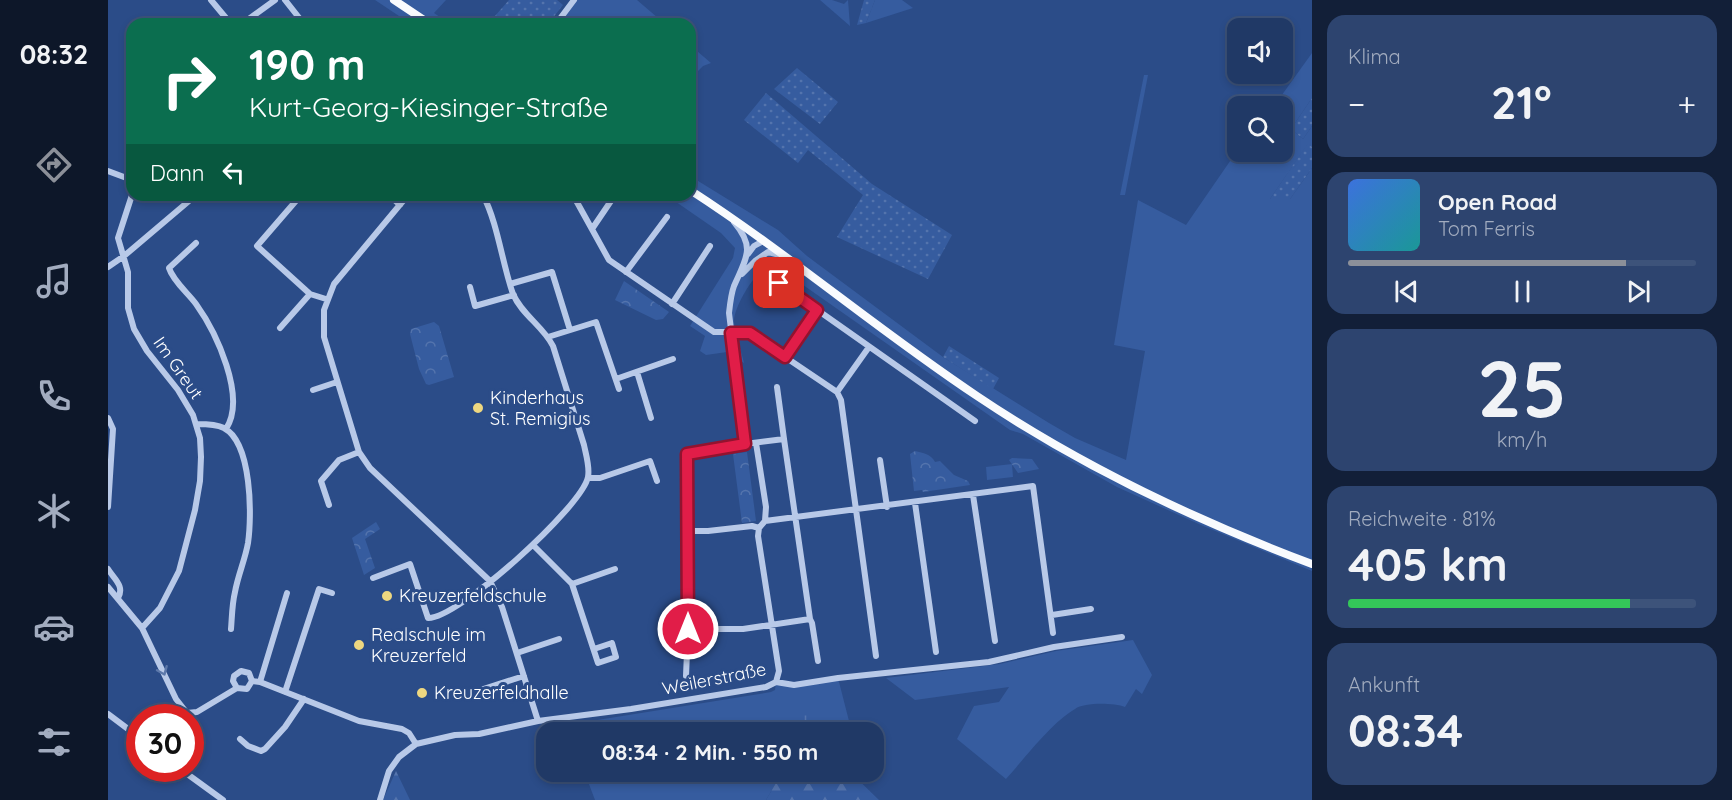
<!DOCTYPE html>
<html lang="de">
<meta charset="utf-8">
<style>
:root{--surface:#203966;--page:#2d446f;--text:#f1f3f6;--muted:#a2acbf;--line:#3d537a;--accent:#8c9099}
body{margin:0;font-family:Quicksand,sans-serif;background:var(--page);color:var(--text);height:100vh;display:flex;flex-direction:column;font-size:22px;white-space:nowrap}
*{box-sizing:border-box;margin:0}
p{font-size:20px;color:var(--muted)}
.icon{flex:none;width:33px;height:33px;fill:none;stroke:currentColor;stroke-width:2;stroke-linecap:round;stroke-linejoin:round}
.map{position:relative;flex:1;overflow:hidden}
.side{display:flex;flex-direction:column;gap:15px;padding:15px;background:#121f38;width:420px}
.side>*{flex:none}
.hud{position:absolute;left:18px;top:18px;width:570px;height:183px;border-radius:18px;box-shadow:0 3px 9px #0003,0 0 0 2px var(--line);background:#0b6e4f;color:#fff;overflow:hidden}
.fabs{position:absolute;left:1119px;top:18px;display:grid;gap:12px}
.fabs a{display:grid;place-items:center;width:66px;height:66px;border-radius:12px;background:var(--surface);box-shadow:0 3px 9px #0003,0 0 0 2px var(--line);font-size:30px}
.speed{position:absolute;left:18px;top:704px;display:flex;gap:12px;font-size:30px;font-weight:700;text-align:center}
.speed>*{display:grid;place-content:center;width:78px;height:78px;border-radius:50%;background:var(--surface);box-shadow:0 3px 9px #0003,0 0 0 2px var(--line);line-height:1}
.speed .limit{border:9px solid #d22;background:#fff;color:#111}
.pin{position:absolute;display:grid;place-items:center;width:51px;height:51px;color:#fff;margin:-26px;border-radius:12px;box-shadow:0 3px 9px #0006}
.me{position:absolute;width:66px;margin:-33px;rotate:0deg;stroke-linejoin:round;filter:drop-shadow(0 0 4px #0008)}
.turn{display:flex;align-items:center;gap:21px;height:126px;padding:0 24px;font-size:27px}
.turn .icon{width:78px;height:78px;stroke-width:2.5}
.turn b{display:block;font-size:42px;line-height:51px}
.then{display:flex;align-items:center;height:57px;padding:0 24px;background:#0003;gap:12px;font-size:22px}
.big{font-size:45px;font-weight:700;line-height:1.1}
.side .card{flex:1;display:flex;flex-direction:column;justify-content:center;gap:9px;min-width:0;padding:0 21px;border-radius:18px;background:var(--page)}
.side .dial{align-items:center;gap:0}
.dial b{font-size:78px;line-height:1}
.song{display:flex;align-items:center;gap:18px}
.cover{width:72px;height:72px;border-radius:9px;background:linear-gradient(135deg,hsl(220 70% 55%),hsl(180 70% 35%))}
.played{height:6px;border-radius:3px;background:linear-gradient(90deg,var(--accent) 80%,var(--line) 80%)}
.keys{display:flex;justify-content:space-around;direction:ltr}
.heat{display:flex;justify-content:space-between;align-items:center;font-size:33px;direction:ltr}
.charge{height:9px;border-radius:4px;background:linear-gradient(90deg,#34c759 81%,var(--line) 0)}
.trip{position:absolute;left:428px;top:722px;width:348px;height:60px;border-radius:18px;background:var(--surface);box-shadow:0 3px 9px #0003,0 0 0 2px var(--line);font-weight:700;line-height:60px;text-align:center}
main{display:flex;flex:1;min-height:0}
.tabs{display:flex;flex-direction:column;width:108px;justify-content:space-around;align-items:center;background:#0d1729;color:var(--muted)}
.tabs .icon{width:42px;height:42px}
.tabs .current{color:var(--accent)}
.tabs b{font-size:27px;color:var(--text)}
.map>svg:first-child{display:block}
.grass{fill:#365c9f}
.forest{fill:url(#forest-firs)}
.wetland{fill:url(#wetland-marsh)}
.park{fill:url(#park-crowns)}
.garden{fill:url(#garden-dots)}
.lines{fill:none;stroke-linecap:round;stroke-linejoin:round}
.minor{stroke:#b8c9e8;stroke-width:6}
.major{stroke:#f9fbfe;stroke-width:8}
.oneway{stroke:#5c78aa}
.route-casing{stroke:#92132f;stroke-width:15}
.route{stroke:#e11d48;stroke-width:10}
.poi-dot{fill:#eed780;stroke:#2b4c88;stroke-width:2}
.labels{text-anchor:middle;stroke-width:6;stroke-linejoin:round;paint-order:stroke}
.street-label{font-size:18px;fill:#fff;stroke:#2b4c88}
.poi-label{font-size:18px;fill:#fff;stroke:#2b4c88;text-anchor:start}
</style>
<main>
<nav class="tabs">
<b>08:32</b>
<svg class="icon current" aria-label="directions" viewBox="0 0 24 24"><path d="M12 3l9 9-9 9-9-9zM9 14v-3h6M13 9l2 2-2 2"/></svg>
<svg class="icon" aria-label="music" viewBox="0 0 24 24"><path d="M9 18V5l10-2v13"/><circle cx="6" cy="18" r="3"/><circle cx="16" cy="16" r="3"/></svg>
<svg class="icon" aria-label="phone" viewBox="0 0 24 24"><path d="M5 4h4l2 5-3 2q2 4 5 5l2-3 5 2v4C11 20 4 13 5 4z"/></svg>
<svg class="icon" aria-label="climate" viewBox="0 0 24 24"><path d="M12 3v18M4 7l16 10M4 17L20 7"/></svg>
<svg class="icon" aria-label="car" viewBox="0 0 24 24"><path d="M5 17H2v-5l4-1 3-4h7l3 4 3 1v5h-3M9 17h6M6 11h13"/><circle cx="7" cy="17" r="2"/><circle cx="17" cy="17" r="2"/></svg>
<svg class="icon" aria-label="filters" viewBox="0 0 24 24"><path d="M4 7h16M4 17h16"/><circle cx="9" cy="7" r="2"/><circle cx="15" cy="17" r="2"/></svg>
</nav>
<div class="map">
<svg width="1204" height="800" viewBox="0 0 1204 800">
<defs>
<pattern id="forest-firs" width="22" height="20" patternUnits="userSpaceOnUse" patternTransform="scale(1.5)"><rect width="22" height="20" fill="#365c9f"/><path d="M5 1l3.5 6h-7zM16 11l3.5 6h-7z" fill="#5474ad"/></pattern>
<pattern id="wetland-marsh" width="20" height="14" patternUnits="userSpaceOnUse" patternTransform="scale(1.5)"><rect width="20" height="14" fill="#365c9f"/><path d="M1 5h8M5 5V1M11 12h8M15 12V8" fill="none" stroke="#5474ad"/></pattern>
<pattern id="park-crowns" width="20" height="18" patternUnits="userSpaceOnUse" patternTransform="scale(1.5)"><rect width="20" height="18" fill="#365c9f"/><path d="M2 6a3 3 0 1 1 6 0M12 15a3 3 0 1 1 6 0" fill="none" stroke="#5474ad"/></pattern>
<pattern id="garden-dots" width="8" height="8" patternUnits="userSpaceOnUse" patternTransform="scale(1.5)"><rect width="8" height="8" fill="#365c9f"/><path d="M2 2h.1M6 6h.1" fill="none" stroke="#5474ad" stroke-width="1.8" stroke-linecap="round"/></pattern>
</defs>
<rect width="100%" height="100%" fill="#2b4c88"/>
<!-- grass -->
<path class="grass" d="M267,0H338L326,13L342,24H303Z
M466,0H529L557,24H448Z
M712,0H724L736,4L740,0L742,26Z
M767,0H794L805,8L758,23Z
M582,45L603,63L595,66L582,79Z
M1204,53V98L1183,129L1195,139L1204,126V147L1200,144L1162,199H1182L1204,168V571L1093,525L1009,487L915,434L902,430L678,273C673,271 666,267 660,268C647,270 625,309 626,322C627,335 633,350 636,363L619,352L598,355L592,351L597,336L582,326L625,258L627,248L613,233L558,195H582V176L670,230L699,256L835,357L941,423L967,438L1018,460L1037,351L1006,345L1030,200L1078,225L1129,151L1174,152V106H1166Z
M1036,75H1040L1017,195H1012Z
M904,464L905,477L879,480L878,467Z
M1025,640L1044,675L1034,694L1028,689L1017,707C1006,703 977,702 967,709C943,723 917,758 898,779L849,739L866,706L891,702L901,687L807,700L778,678L892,664L948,651Z
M730,678L741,721L725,732H481L477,722L663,692L667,690L668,682L680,686Z
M476,771H675L658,800H487Z"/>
<!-- forest -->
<path class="forest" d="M288,771L302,800H275Z
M675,771H741L771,800H658Z"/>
<!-- wetland -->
<path class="wetland" d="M697,713L709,714L711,718L709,726L704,732H682L683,725Z"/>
<!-- park -->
<path class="park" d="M516,281L561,312L555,319L548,320L507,300Z
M326,322L331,326L346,377L321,385L318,384L311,369L302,334L303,329Z
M807,451C815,453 823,454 827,462L832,461L846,475L860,481L862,485L815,492L814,490L806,491L802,454Z
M639,452L648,521L634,523L625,454Z
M904,458L924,459L931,469L910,473L901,460Z
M268,522L272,529L257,539L267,568L256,575L244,538Z"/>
<!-- garden -->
<path class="garden" d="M401,0H449L455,5L440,24H380Z
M756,0H767L758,23L749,25Z
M689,68L730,102L712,124L666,89Z
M658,93L764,184L844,235L820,279L729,237L755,195L700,150L690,163L636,120Z
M1204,98V126L1195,139L1183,129Z
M1200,143L1204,147V168L1182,199H1162Z
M841,346L891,378L885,389L835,357Z"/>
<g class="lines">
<!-- minor -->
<path class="minor" d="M103,0L123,24
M177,0L196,24
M134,24L167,0
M448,24L466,0
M0,171L24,180
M24,195L10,238L20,272V308L26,329L39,351L70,390L85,415L92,438L93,457L92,481L87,510L71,571L52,608L34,628
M193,195L149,246L202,294L218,299
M281,195L292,205
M300,195L226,284L216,310V337L251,452L262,468L382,581L394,607L430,721
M465,195L501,260L606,332H639L643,334L729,392
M626,222C648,248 638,258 626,286C623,294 622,304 621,313L637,444
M484,229L507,195
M88,243L61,268C65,281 80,293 88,304C108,332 139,397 118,429
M640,254L646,246L655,241
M0,267L16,256L88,195
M518,272L559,217
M634,274L647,261L660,252L672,255
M671,283L867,421
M402,284L444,272L462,330
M362,287L367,306L406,295
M564,304L602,246
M172,328L202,294
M440,337L488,322L511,389
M677,357L709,310
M529,372L543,418
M508,379L565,359
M669,387L676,439
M205,390L229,382
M729,392L733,400L768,656
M729,392L761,347
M0,418L5,429L0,507
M89,424C98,424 108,424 116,428C144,443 144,516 140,543C137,560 130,575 127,592C124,604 124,617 123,629
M648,443L658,507L657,521
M772,460L779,507
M480,478H492L542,461L549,481
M865,495L887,641
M807,503L828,652
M221,505L213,481L231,460L251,452
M651,528L657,521L925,486L945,633
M651,528L650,536L671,671L668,682
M580,531H600L644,526L651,528
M425,545L464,584L490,663L508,657L504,643L486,649
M0,569C6,579 17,586 10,598
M265,578L302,564L320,618C350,619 474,507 480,477C482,467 478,455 476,445L445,346C435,326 414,315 405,294C394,263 390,224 375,195
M464,584L507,569
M0,587L34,628L68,699L79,713L89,712L129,688L139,689L144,681
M944,615L983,609
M580,629H635L702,619
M409,653L451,639
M578,676L580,629L579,454L637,444L676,439L702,619L704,623L710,661
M144,681L152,682L251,721L294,729L301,733L308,744
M152,682L179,593
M129,688L125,681L126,676L133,671L141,673L144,681
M177,692L211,589L224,593
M366,692L416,676
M0,714L32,738
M132,739L140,746L153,751L157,749L177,727L196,699
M71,768L115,800
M272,800L281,771L291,757L308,744L347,735L371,734L430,721L523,709L658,687L668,682L686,685L730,678L881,662L946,647L1014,637"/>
<!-- major -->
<path class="major" d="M286,0L322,24
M582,190C681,254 771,331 869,396C973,466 1087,520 1204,564"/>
</g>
<!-- one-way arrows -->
<defs><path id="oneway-chevron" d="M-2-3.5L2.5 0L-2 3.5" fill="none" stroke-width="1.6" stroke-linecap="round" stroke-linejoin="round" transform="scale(1.5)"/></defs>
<use class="oneway" href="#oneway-chevron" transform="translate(55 671) rotate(67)"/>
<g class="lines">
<!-- route casing -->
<g class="route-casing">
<path id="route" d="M580,629L579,454L637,444L623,333H642L677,357L709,310L671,283"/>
</g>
<!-- route -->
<use href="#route" class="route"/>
</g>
<!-- markers -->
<g class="poi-dot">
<circle cx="370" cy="408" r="6"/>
<circle cx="279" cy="596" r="6"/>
<circle cx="251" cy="645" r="6"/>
<circle cx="314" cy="693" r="6"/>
</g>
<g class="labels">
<!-- street labels -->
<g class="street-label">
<text transform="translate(70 368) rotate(55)" y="6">Im Greut</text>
<text transform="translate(606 679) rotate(-11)" y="6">Weilerstraße</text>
</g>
<!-- poi labels -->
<g class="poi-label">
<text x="382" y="404">Kinderhaus<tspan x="382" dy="21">St. Remigius</tspan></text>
<text x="291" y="602">Kreuzerfeldschule</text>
<text x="263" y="641">Realschule im<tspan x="263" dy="21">Kreuzerfeld</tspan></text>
<text x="326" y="699">Kreuzerfeldhalle</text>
</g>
</g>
</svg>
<div class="fabs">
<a><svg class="icon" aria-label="sound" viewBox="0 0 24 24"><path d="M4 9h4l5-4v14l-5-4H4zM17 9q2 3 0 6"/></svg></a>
<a><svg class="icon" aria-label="search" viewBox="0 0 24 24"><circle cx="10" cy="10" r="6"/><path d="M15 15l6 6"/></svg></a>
</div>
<div class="speed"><div class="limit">30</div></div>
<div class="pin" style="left:671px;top:283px;background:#d93025"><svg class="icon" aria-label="arrive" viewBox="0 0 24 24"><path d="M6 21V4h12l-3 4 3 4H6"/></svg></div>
<svg class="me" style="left:580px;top:629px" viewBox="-20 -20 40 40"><circle r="17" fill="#e11d48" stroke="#fff" stroke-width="3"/><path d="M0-11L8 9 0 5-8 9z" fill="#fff"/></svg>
<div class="trip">08:34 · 2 Min. · 550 m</div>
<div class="hud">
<div class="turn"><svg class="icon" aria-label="right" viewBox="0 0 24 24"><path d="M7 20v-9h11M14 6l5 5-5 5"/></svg><div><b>190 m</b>Kurt-Georg-Kiesinger-Straße</div></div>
<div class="then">Dann<svg class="icon" aria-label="left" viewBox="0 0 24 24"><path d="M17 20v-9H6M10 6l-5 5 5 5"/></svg></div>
</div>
</div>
<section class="side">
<div class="card"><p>Klima</p>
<div class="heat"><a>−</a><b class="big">21°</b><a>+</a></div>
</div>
<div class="card">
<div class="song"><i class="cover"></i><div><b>Open Road</b><p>Tom Ferris</p></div></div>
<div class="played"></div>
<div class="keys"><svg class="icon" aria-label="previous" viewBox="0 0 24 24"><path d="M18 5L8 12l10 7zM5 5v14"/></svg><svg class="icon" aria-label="pause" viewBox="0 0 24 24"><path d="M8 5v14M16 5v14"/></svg><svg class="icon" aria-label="next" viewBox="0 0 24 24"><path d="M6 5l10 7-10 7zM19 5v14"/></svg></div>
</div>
<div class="card dial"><b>25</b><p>km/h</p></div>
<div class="card"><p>Reichweite · 81%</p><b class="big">405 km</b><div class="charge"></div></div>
<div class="card"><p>Ankunft</p><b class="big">08:34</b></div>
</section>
</main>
